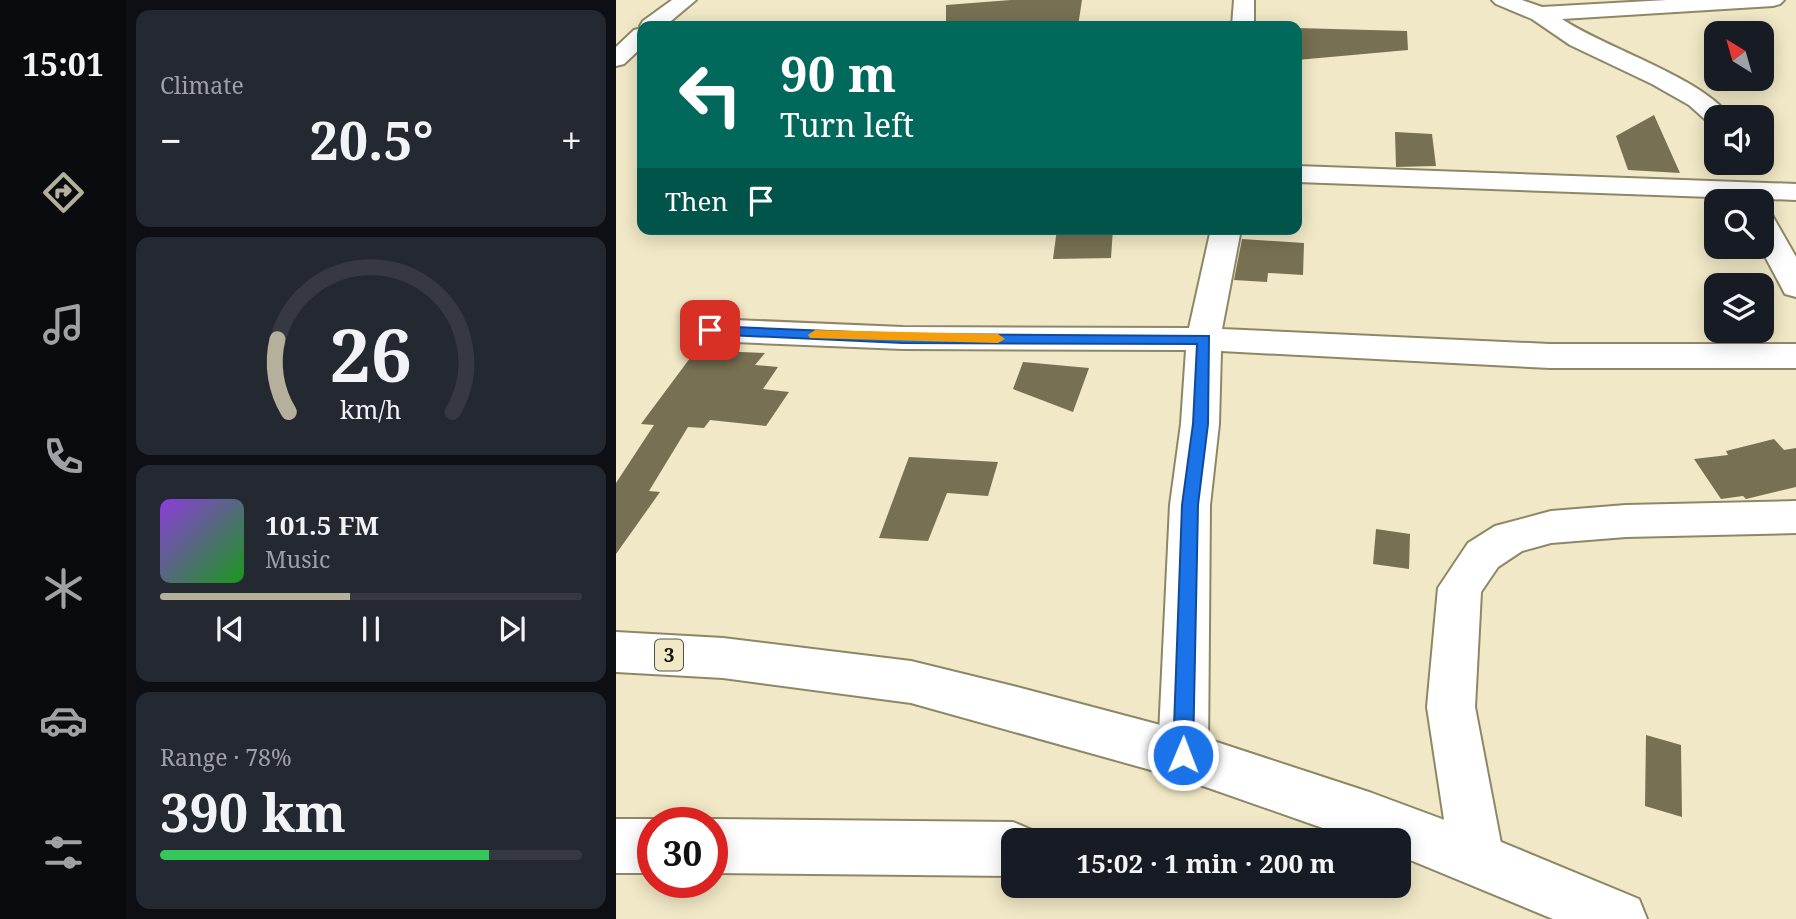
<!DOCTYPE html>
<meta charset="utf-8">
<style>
:root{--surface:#171b24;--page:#242831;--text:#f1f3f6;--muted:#9ea1a6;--line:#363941;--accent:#b4b09b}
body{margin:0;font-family:"Noto Serif",serif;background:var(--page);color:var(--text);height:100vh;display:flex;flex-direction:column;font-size:26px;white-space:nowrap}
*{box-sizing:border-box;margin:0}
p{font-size:23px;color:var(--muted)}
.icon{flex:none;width:38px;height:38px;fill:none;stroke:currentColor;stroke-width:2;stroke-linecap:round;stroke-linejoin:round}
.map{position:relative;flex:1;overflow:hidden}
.details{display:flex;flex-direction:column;gap:10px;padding:10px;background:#0d0f14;width:490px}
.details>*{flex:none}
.guide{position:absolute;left:21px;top:21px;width:665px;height:214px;border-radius:14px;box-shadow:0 4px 18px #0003;background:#00695c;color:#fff;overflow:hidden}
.needle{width:46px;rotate:323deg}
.controls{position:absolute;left:1088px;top:21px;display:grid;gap:14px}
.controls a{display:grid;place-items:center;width:70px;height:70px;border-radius:14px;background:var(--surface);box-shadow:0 4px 18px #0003;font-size:35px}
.speed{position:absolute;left:21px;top:807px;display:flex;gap:14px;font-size:35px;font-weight:700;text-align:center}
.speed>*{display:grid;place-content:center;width:91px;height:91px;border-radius:50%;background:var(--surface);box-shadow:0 4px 18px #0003;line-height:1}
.speed .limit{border:10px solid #d22;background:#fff;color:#111}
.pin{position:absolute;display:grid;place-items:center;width:60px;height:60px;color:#fff;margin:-30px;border-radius:14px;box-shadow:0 4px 10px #0006}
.me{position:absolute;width:77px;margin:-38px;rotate:1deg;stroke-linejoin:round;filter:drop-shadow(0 0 5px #0008)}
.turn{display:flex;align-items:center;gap:24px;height:147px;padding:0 28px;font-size:32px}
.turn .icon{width:91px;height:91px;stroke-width:2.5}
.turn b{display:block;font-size:49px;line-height:60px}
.then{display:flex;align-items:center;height:66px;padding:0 28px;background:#0003;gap:14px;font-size:26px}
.big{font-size:52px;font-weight:700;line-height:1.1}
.details .widget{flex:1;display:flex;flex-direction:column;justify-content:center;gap:10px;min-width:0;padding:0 24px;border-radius:14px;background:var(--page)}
.details .dial{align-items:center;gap:0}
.dial svg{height:182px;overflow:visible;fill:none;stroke:var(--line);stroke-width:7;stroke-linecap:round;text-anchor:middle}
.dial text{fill:var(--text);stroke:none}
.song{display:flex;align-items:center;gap:21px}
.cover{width:84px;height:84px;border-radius:10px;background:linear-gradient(135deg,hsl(270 70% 55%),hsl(120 70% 35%))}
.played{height:7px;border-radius:4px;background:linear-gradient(90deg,var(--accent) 45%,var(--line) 45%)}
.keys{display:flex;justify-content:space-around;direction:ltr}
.heat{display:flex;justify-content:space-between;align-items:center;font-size:38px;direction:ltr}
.charge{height:10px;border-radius:5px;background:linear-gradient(90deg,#34c759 78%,var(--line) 0)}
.trip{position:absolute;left:385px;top:828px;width:410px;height:70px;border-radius:14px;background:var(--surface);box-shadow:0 4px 18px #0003;font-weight:700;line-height:70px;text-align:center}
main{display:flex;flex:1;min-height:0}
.menu{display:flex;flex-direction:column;width:126px;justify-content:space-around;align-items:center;background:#090b0e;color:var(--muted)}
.menu .icon{width:49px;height:49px}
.menu .selected{color:var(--accent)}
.menu b{font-size:32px;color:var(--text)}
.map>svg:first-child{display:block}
.building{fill:#777052}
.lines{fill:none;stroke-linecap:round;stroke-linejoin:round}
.street-casing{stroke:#8e8767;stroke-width:4}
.highway-casing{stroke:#8e8767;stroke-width:4}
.street{fill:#fff;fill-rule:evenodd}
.highway{fill:#fff;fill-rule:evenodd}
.route{fill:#1a73e8;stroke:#114b97;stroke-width:2}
.slow{fill:#f59e0b}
.labels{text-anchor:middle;stroke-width:5;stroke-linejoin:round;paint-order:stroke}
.shield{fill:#f0e8c6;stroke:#575240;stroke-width:2}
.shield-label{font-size:19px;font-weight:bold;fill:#151206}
</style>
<main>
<nav class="menu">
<b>15:01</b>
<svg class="icon selected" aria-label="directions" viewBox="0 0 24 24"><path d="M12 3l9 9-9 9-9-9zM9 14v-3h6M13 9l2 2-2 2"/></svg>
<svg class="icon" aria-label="music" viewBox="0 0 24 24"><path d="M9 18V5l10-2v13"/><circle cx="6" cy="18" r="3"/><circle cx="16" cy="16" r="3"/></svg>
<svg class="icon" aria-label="phone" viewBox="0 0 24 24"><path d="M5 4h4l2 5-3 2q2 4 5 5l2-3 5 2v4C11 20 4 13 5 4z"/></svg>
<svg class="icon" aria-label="climate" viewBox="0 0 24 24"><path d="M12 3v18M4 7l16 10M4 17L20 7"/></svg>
<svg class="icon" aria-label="car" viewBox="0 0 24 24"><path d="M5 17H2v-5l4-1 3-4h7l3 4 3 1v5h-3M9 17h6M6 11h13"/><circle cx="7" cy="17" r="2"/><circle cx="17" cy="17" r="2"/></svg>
<svg class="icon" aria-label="filters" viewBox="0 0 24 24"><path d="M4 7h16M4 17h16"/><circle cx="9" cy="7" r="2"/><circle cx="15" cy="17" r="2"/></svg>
</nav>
<section class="details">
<div class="widget"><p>Climate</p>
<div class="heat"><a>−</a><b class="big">20.5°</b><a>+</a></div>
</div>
<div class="widget dial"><svg viewBox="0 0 100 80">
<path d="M14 69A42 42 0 1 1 86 69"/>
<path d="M14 69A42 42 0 0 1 9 37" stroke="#b4b09b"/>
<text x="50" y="56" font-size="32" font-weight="700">26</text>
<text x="50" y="72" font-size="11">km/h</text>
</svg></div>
<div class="widget">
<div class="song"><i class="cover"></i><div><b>101.5 FM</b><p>Music</p></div></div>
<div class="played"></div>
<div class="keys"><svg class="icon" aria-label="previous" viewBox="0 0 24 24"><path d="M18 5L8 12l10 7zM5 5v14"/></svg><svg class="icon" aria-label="pause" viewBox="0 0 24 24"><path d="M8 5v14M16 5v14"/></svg><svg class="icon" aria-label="next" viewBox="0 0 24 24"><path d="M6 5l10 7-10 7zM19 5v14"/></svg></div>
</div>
<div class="widget"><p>Range · 78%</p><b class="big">390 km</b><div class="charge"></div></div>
</section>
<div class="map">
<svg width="1180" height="919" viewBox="0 0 1180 919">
<rect width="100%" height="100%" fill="#f0e8c6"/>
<!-- building -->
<path class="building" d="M395,0H466L462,26H330V5Z
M681,28L791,31L792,50L681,60Z
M1038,115L1064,173L1012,170L1000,136Z
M779,132L816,134L820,166L780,167Z
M441,229H497L495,258L437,259Z
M626,239L688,243L687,275L652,273L651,282L618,280Z
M80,350L149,353L139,365L162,367L147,389L173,392L150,426L94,420L88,428L72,427L33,491L44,492L0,554V483L38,425L25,424Z
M407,362L473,368L457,412L397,389Z
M1158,439L1168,450L1180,448V487L1130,499L1127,496L1105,499L1078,459L1112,455L1110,451Z
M293,457L382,462L372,496L331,493L312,541L263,538Z
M760,529L794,534L793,569L757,564Z
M1030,735L1065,745L1066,817L1029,806Z"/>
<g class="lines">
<!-- street casing -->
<g class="street-casing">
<path id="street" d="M56,0H80L49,26H26V47L8,64L0,66V47L18,30L26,28L24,26L27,21Z
M618,0H638V26H616Z
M876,0H906L926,7L1051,0H1168L1164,4L1157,6L946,19C989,48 1087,78 1114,117H1101V125L1092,122L1073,105L1036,84L954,45L916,19L880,4Z
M681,166L1180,184V200L681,182Z
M1146,212L1156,215L1180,257V297L1169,294L1144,247H1146Z
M595,229H625L606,329L934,344H1180V368H934L605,351L603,424L594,505L592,755L585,772L567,779L549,772L542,755L554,505L565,424L570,350L287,349L95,341L83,338L78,330L83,322L95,319L287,327L573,328Z
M1180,501V533L1010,537L935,543L906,551L882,567L865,592L859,707L888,859L880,878L861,886L842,878L834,859L811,707L822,588L852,543L879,526L935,511L1010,505Z
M0,819H37L45,822H37V873H0Z
M96,819L397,822L416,830L420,840H397V876L96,873V822H88Z"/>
</g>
<!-- highway casing -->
<g class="highway-casing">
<path id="highway" d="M0,632L107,638L295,661L401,687L567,731L756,793L861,832L1023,899L1031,919H937L782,855V840H741L567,779L295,703L107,678L0,672Z"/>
</g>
<!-- street -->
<use href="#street" class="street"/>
<!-- highway -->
<use href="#highway" class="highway"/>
</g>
<!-- route -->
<path class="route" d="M94,326L287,334L593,336L592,424L582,505L577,755L574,762L567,765L560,762L557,755L566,505L577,424L581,344L287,343L90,334L88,330Z"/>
<!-- slow -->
<path class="slow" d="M199,330L382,334L389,339L382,343L194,338L192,335Z"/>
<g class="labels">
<!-- shield labels -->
<rect class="shield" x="39" y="639.5" width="28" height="31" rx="5"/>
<g class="shield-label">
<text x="53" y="662">3</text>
</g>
</g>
</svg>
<div class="controls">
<a><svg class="needle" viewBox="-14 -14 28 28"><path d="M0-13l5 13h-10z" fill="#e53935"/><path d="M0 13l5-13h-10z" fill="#9ea1a6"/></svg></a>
<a><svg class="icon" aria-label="sound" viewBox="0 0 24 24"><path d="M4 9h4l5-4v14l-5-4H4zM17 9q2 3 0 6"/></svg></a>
<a><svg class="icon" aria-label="search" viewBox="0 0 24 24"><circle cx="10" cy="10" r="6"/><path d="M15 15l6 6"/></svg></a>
<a><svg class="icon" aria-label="layers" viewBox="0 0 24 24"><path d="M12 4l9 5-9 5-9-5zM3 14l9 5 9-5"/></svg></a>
</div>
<div class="speed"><div class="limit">30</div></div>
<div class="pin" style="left:94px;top:330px;background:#d93025"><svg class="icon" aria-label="arrive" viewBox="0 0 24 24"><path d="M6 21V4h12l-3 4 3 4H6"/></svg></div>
<svg class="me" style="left:567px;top:755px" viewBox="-20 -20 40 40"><circle r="17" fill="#1a73e8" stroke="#fff" stroke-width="3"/><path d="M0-11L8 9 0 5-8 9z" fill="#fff"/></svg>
<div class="trip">15:02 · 1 min · 200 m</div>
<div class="guide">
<div class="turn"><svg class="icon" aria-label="left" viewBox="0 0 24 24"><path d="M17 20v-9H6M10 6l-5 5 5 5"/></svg><div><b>90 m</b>Turn left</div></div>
<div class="then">Then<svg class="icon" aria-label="arrive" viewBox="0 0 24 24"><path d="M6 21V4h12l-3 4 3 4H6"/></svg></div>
</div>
</div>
</main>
